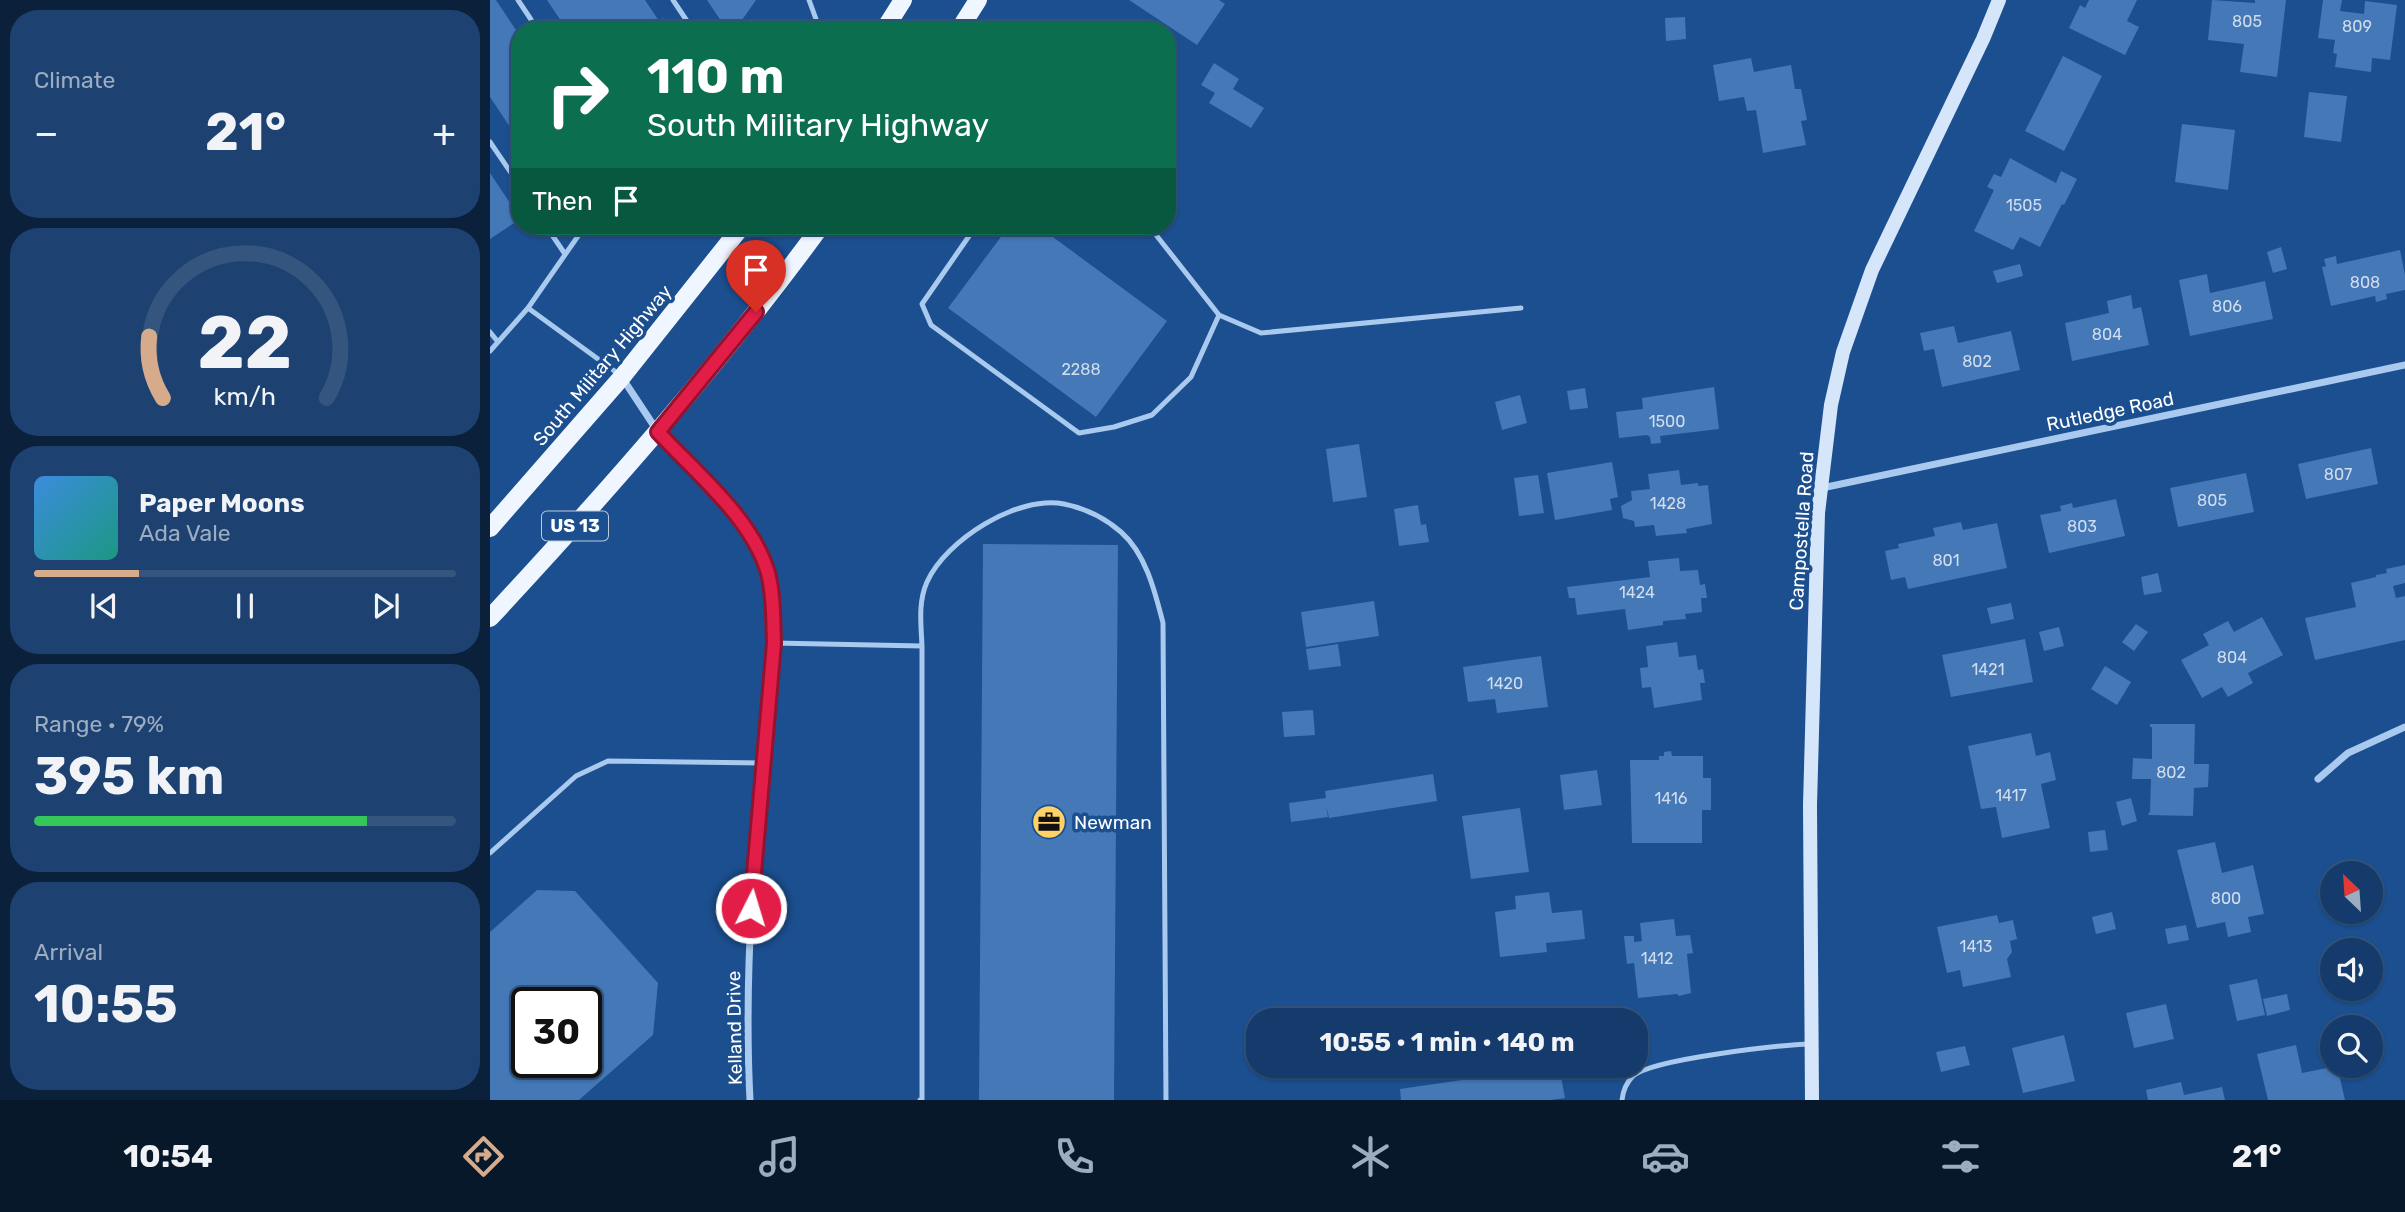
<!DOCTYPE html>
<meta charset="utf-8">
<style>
:root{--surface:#143b6b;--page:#1d4271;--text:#f1f3f6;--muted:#9dadc1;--line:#33557e;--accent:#d6ab8b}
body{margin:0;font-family:Rubik,sans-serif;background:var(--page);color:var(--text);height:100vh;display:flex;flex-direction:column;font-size:26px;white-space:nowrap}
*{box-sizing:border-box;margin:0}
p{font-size:23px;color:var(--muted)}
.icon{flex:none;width:38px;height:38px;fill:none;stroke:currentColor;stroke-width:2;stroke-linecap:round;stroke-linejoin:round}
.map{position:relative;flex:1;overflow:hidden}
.sheet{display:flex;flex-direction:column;gap:10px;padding:10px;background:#0b203b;width:490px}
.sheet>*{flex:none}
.top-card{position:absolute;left:21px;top:21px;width:665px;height:214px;border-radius:28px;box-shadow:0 2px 5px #0004,0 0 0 2px var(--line);background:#0b6e4f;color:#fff;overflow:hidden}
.needle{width:46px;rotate:335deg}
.fabs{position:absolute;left:1830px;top:861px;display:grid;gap:14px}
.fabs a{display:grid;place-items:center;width:63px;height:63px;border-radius:50%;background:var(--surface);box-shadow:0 2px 5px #0004,0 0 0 2px var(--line);font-size:35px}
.speed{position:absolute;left:21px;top:987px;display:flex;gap:14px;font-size:35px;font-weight:700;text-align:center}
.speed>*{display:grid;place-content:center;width:91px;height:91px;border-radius:50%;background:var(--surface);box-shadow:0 2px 5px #0004,0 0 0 2px var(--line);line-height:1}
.speed .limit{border:4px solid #111;border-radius:10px;background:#fff;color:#111}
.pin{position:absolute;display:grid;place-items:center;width:60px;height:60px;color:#fff;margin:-72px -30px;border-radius:50% 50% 50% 0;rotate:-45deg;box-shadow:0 0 7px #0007}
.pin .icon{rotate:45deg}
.me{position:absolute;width:77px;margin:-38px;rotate:5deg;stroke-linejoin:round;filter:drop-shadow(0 0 5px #0008)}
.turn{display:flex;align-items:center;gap:24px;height:147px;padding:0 21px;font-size:32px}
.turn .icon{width:91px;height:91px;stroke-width:2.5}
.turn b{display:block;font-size:49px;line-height:60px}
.then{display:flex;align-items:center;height:66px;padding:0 21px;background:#0003;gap:14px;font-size:26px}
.big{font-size:52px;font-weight:700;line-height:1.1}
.sheet .tile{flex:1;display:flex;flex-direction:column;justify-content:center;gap:10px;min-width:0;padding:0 24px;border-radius:28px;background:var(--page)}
.sheet .dial{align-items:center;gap:0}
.dial svg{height:182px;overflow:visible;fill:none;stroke:var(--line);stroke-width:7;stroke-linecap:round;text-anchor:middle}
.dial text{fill:var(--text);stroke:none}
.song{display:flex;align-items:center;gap:21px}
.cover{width:84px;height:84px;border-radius:10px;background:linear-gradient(135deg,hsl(210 70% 55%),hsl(170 70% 35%))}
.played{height:7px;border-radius:4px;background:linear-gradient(90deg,var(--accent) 25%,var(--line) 25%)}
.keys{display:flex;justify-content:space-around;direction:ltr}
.heat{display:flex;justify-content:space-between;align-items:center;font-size:38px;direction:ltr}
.charge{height:10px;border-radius:5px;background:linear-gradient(90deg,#34c759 79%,var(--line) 0)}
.trip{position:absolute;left:756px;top:1008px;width:402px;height:70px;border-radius:28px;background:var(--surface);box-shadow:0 2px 5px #0004,0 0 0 2px var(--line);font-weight:700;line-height:70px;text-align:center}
.tab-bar{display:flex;height:112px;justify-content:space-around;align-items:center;background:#08182b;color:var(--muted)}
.tab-bar .icon{width:49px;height:49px}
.tab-bar .current{color:var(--accent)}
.tab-bar b{font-size:32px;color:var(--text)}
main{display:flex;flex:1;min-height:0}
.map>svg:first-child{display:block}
.building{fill:#4478b7;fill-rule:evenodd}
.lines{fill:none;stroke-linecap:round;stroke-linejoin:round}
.service{stroke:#a9c9ee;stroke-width:5}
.minor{stroke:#a9c9ee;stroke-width:7}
.secondary{stroke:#d6e6fa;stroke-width:14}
.primary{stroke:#f0f6ff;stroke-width:18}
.route-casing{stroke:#92132f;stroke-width:18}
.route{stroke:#e11d48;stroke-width:12}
.labels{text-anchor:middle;stroke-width:7;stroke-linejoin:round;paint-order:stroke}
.number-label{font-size:16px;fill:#d0dded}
.shield{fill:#1b4f8f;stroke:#bbcadd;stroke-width:2}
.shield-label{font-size:18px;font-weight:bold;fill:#fff}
.street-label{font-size:19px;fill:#fff;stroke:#1b4f8f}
.poi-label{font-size:19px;fill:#fff;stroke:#1b4f8f;text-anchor:start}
</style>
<main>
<section class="sheet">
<div class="tile"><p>Climate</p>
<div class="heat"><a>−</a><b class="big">21°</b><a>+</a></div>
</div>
<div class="tile dial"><svg viewBox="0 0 100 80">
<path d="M14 69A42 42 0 1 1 86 69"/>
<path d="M14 69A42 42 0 0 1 8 42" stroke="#d6ab8b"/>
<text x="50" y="56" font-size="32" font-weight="700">22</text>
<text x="50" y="72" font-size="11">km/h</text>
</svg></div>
<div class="tile">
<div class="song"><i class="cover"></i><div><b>Paper Moons</b><p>Ada Vale</p></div></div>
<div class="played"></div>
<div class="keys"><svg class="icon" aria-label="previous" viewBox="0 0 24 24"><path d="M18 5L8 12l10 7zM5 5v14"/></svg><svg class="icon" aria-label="pause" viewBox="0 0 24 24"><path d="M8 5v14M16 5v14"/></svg><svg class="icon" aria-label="next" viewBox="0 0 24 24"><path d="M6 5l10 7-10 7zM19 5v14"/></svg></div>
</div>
<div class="tile"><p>Range · 79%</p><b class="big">395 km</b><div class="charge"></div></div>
<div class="tile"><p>Arrival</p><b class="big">10:55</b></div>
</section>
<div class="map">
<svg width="1915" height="1100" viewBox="0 0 1915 1100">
<rect width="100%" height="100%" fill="#1b4f8f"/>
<!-- building -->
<path class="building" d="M0,0H6L30,36V142L0,97Z
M57,0H155L169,21L173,18L181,30H77Z
M217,0H266L245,30H237Z
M639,0H729L735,4L707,45Z
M1599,0H1647L1637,21L1649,27L1635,55L1579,28L1590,5L1595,8Z
M1722,0L1765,3V0H1796L1787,77L1750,72L1754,44L1718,40Z
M1833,0H1852L1850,11L1874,14L1875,1L1907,5L1900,60L1882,58L1881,72L1845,67L1847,54L1843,53L1845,40L1828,38Z
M1195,17L1196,39L1176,41L1175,18Z
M1573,56L1612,76L1574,151L1535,131Z
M1261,58L1264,72L1301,65L1305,89H1311L1317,120L1311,121L1316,145L1273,153L1266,110L1257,111L1254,97L1229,101L1223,65Z
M724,63L749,79L743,89L774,108L761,128L719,103L725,93L711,85Z
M1819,92L1857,96L1851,142L1814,137Z
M1692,124L1745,130L1738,190L1685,182Z
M1520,158L1566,183L1571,171L1587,179L1574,205L1572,204L1550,247L1530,237L1523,250L1484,231L1504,190L1497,187L1504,174L1511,177Z
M0,173L20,203L24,201L30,210V219L0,239Z
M519,226H548L677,321L606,417L458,308Z
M1791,247L1797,269L1783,273L1777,252Z
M1910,250L1915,275V290L1896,294L1897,299L1886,302L1885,296L1841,306L1832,267L1836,266L1834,259L1846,256L1847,264Z
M1530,264L1533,276L1507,283L1503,271Z
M1717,274L1720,293L1775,281L1783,319L1700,336L1689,280Z
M1641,295L1643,309L1651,307L1659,345L1582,361L1575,323L1619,313L1617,301Z
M1464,326L1468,343L1521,331L1530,370L1452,387L1444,349L1434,351L1430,333Z
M1224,387L1229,429L1170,436L1171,443L1161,444L1160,437L1157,435L1129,438L1126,412L1153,409L1152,398Z
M1095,388L1098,408L1080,410L1077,391Z
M1030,395L1037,423L1012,430L1005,402Z
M869,444L877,497L843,502L836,449Z
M1881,448L1888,484L1816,499L1808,464Z
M1122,462L1128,497L1120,499L1122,510L1065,520L1057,473Z
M1189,470L1191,485L1208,483V486L1218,485L1222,524L1196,529L1197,533L1166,536L1164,525L1145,527L1144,521L1133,518L1131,506L1142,500L1141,491L1160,489L1158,474Z
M1756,473L1764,512L1688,527L1680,488Z
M1048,475L1054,513L1029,516L1024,478Z
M1626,499L1635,536L1559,553L1550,515L1571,511L1570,506L1582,503L1583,508Z
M928,505L931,525L936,524L939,542L909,546L904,509Z
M1471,522L1473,530L1507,523L1517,568L1418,589L1415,577L1401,580L1395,551L1409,548L1408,544L1445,536L1443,528Z
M493,544L628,545L624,1100H489Z
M1189,558L1190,571L1208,570L1210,585L1215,584L1217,598H1211L1212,612L1195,614L1196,619L1173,621V625L1138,630L1135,609L1087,615L1085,598H1079L1077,587L1160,577L1158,561Z
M1915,565V583L1903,586L1906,598L1915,596V640L1825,660L1815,618L1866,607L1861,583L1886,577V575L1897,573L1896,569Z
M1668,573L1672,592L1654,595L1651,577Z
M884,601L889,636L816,647L811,612Z
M1521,603L1524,619L1501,624L1497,608Z
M1772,617L1793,655L1758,673L1763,683L1738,697L1732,687L1712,698L1691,660L1719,645L1713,634L1738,621L1744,632Z
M1646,624L1658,632L1644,651L1632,642Z
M1569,627L1574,646L1554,651L1549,632Z
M1535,639L1543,682L1461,697L1452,655Z
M1187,642L1189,657L1206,655L1208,670L1213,669L1215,683H1210L1212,700L1164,708L1161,687L1152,688L1150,668L1158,667L1156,646Z
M848,644L851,666L819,670L816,649Z
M1051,656L1058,707L1007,713L1005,699L978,702L973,667Z
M1615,666L1641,682L1627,705L1601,689Z
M823,710L825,735L794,737L792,712Z
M1660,724H1705L1704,764H1719L1718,787L1704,788L1703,816L1658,815L1660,811L1661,779H1642L1643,758L1662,759V727H1660Z
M1541,733L1546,756L1560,752L1566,780L1551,784L1560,828L1512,838L1506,807L1491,809L1478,746Z
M1181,751L1182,756H1213V778H1221V810H1212V843H1142L1140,760H1169V756H1174V752Z
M1107,770L1112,805L1074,810L1070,775Z
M943,774L947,801L839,818L836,805L838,817L801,822L799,803L836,798L835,791Z
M1641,798L1647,821L1632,826L1626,802Z
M1030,808L1039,872L981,879L972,816Z
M1615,830L1618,850L1600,852L1598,832Z
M1725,842L1732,873L1763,865L1774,914L1758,917L1761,932L1738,937L1735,922L1707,928L1687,850Z
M47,890L85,891L168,983L163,1035L89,1100H0V932ZM37,1003H96V1062H37Z
M1059,892L1062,913L1092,910L1095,939L1056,943L1057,952L1010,957L1005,912L1026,909L1025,896Z
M1622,912L1626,929L1606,934L1602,917Z
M1507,915L1509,923L1523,920L1527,939L1520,941L1522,952L1517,959L1521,977L1473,987L1470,970L1457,973L1447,927Z
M1184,919L1186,936L1200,935L1203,953L1197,954L1201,993L1189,996L1187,994L1148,998L1144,963L1137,964L1134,936H1144V942L1152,941L1150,923Z
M1696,925L1699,940L1678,944L1675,929Z
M1767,979L1775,1015L1747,1021L1739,985Z
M1797,994L1800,1010L1777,1016L1773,999Z
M1676,1004L1684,1039L1644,1048L1636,1013Z
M1574,1035L1585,1081L1533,1093L1522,1048Z
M1806,1045L1812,1073L1847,1066L1855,1100H1778L1767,1054Z
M1475,1046L1480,1065L1451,1072L1446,1052Z
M1069,1066L1075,1098L1061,1100H911L910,1089Z
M1691,1082L1694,1095L1732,1087L1735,1100H1658L1656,1090Z"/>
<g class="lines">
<!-- service -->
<path class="service" d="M28,0L48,30
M183,0L203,30
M319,0L330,30
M0,142L30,186
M56,226L75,254
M486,226L432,304L441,325L589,433L624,427L662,415L701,377L729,315
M659,226L729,315L771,333L1031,308
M38,308L130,375
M0,332L8,342
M0,351L38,308L95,226
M284,643L432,646V1100H430
M432,646C431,624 428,602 437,582C456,540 527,495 574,504C594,508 615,518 631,532C656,554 665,592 673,623L676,1100
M0,853L86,776L118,761L273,763
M1132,1100C1133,1091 1136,1083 1143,1076C1162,1059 1290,1045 1321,1044"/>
<!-- minor -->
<path class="minor" d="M133,379L168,432L260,533L278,575L283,599L284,643C270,795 252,947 260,1100
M1332,488L1915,365
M1828,779L1858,753L1915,727"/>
<!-- secondary -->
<path class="secondary" d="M1322,1100L1320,805L1328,513L1341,405L1353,352L1382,270L1493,39L1509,0"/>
<!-- primary -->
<path class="primary" d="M394,30L413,0
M469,30L488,0
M0,528L132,377L252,226
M0,618C117,492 230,364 331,226"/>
</g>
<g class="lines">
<!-- route casing -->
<g class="route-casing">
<path id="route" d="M261,908L284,643C283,620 284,596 278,573C262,518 206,473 168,432L266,312"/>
</g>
<!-- route -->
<use href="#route" class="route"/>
</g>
<!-- icons -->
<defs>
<g id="office-disc" transform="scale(1.75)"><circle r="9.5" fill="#ffd166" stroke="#1b4f8f"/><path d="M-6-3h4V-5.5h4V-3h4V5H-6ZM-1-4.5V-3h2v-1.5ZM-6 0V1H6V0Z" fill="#111"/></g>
</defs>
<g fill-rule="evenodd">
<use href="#office-disc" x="559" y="822"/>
</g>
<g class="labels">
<!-- number labels -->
<g class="number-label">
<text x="1757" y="27">805</text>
<text x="1867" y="32">809</text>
<text x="1534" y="211">1505</text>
<text x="1875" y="288">808</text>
<text x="1737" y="312">806</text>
<text x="1617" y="340">804</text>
<text x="1487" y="367">802</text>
<text x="591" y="375">2288</text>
<text x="1177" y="427">1500</text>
<text x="1848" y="480">807</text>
<text x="1722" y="506">805</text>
<text x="1178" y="509">1428</text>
<text x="1592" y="532">803</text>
<text x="1456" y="566">801</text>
<text x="1147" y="598">1424</text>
<text x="1742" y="663">804</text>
<text x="1498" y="675">1421</text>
<text x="1015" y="689">1420</text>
<text x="1681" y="778">802</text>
<text x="1521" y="801">1417</text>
<text x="1181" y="804">1416</text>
<text x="1736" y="904">800</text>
<text x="1486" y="952">1413</text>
<text x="1167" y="964">1412</text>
</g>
<!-- shield labels -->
<rect class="shield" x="52" y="511.5" width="66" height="29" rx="5"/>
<g class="shield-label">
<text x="85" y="532">US 13</text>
</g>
<!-- street labels -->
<g class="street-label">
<text transform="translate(112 365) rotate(-50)" y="7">South Military Highway</text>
<text transform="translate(1620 411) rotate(-12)" y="7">Rutledge Road</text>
<text transform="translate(1311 531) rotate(-86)" y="7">Campostella Road</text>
<text transform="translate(244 1028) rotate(-91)" y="7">Kelland Drive</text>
</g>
<!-- poi labels -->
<g class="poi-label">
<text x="584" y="829">Newman</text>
</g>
</g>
</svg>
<div class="fabs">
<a><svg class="needle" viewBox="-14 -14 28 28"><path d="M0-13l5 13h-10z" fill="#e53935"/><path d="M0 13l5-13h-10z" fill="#9dadc1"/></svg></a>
<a><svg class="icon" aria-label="sound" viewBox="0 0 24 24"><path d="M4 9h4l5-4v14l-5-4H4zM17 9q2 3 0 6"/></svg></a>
<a><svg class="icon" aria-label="search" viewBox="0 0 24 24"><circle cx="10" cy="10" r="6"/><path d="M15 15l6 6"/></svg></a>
</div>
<div class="speed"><div class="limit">30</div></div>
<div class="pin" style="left:266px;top:312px;background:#d93025"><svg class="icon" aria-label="arrive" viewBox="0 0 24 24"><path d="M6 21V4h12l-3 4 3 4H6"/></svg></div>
<svg class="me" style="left:261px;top:908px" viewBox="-20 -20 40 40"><circle r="17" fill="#e11d48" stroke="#fff" stroke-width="3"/><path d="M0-11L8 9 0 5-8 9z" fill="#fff"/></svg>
<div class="trip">10:55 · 1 min · 140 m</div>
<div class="top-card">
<div class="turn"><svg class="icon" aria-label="right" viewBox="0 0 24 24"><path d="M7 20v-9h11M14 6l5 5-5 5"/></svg><div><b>110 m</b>South Military Highway</div></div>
<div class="then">Then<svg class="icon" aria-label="arrive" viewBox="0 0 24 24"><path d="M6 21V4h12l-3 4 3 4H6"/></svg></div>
</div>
</div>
</main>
<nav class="tab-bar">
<b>10:54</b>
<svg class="icon current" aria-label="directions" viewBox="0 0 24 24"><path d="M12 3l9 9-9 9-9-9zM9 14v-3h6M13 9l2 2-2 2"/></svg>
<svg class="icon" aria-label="music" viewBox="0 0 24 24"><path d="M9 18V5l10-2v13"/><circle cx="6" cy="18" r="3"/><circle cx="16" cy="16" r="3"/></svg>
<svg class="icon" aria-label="phone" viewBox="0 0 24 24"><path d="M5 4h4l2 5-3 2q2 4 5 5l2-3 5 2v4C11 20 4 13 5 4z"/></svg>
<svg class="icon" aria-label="climate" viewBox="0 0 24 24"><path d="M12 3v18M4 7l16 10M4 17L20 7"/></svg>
<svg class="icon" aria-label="car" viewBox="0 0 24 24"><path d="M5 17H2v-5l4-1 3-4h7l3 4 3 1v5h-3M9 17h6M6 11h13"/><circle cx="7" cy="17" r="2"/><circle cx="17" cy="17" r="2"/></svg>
<svg class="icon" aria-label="filters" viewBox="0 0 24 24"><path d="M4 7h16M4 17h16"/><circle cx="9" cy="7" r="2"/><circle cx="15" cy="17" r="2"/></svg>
<b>21°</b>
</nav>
